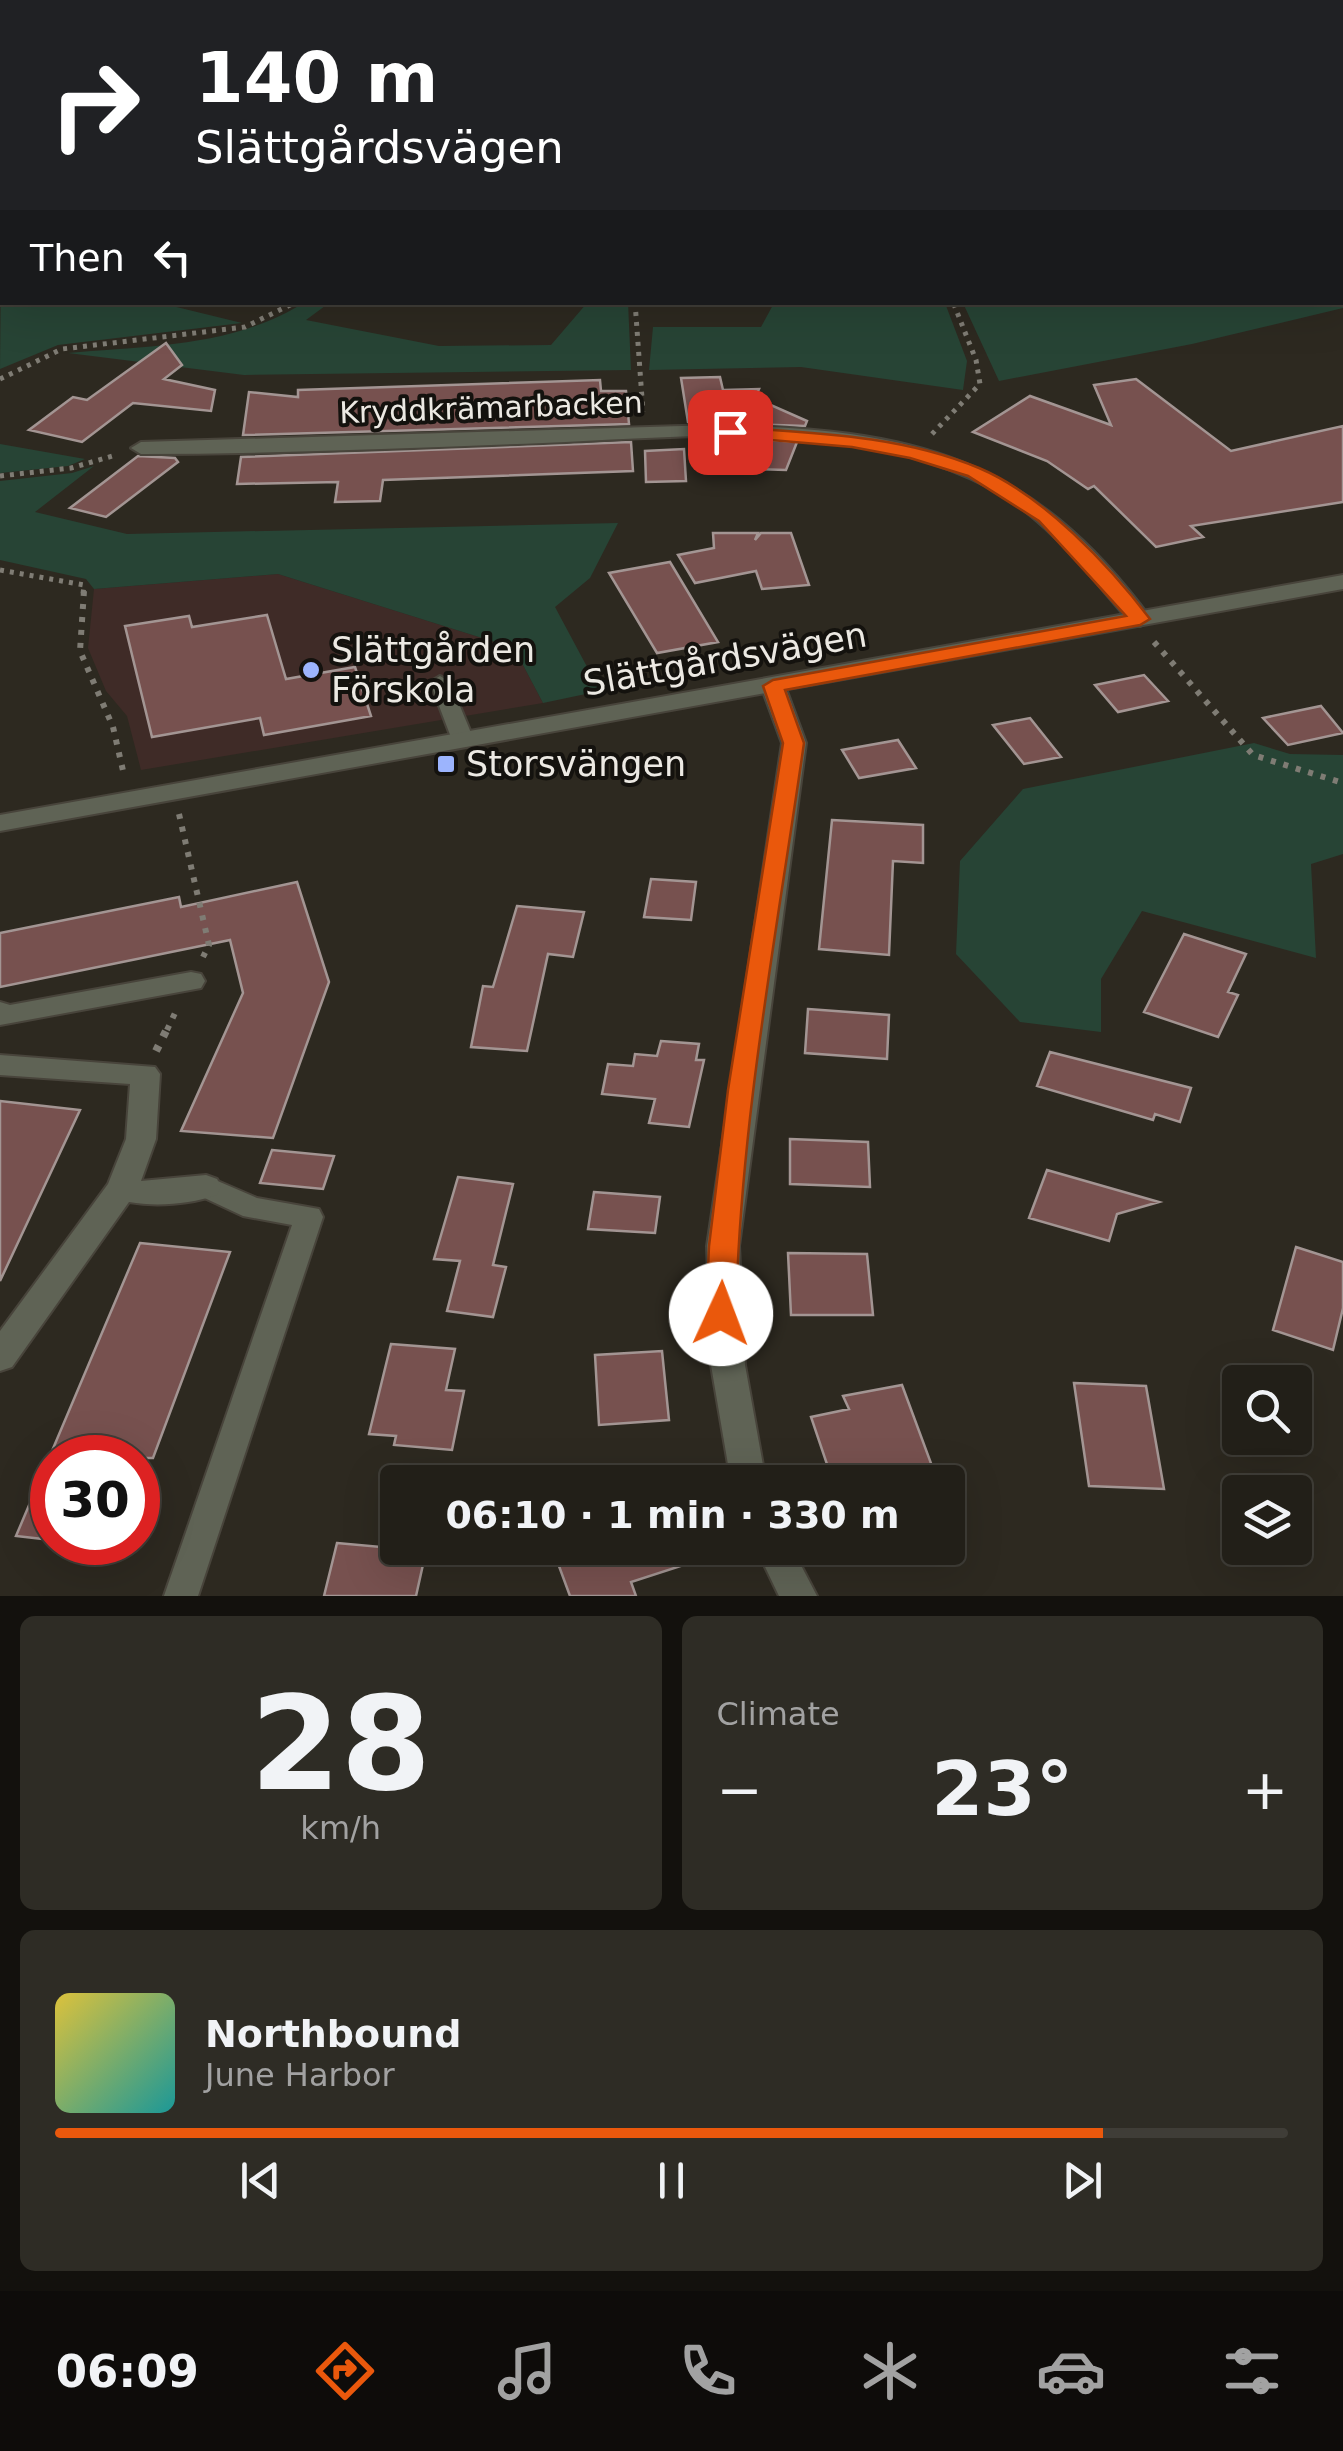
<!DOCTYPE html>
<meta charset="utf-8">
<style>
:root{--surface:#221f18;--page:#2e2c25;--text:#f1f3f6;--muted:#a2a2a2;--line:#3f3d37;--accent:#ea580c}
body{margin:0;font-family:"DejaVu Sans",sans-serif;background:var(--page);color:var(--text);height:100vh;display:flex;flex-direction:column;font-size:38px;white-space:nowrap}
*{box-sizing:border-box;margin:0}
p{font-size:32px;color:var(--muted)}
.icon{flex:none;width:55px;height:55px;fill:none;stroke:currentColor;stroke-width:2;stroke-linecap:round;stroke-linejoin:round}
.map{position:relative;height:1596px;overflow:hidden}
.side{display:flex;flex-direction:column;gap:20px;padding:20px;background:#13110d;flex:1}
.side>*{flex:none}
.guide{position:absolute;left:0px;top:0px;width:1345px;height:305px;box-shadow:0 10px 40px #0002,0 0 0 2px var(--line);background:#202124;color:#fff;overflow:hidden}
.controls{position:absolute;left:1222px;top:1365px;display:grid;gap:20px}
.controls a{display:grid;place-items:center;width:90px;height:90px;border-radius:10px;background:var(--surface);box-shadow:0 10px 40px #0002,0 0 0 2px var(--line);font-size:50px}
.speed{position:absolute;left:30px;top:1435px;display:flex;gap:20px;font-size:50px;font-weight:700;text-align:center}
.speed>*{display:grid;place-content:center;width:130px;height:130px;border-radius:50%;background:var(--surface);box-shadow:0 10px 40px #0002,0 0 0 2px var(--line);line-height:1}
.speed .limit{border:15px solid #d22;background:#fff;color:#111}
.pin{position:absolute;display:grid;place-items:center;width:85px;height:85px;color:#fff;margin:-42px;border-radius:20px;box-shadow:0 5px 15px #0006}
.me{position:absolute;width:110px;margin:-55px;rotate:2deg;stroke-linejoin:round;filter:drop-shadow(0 0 8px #0008)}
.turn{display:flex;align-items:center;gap:35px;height:210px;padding:0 30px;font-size:45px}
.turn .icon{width:130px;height:130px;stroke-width:2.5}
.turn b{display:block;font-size:70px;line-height:85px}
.then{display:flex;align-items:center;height:95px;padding:0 30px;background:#0003;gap:20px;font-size:38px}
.big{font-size:75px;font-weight:700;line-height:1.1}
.side .card{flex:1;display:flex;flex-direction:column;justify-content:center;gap:15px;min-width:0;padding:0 35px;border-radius:15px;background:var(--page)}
.side .dial{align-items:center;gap:0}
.dial b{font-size:130px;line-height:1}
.song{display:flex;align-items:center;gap:30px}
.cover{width:120px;height:120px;border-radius:15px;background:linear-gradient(135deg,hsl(50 70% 55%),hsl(180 70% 35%))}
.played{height:10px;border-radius:5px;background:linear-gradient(90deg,var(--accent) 85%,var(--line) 85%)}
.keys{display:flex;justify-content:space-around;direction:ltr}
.heat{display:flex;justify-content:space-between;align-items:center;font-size:55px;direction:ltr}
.side .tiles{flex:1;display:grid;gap:20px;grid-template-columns:1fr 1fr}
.card:last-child{grid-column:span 2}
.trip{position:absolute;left:380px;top:1465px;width:585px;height:100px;border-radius:10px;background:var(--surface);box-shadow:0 10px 40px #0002,0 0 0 2px var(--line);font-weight:700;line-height:100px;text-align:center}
.tabs{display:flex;height:160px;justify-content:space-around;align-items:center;background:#0e0c0a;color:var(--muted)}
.tabs .icon{width:70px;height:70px}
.tabs .active{color:var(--accent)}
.tabs b{font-size:45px;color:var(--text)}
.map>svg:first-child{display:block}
.education{fill:#3f2b27}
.green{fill:#274435}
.building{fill:#77514f;stroke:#a39593;stroke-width:2.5}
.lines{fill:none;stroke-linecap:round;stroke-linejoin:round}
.service-casing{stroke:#48443b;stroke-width:4}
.minor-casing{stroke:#48443b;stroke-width:4}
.tertiary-casing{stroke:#48443b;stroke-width:4}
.path-far2{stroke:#7f7c74;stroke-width:5;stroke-dasharray:4 6;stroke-linecap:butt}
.path-far1{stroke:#7f7c74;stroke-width:6;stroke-dasharray:5 8;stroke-linecap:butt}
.path{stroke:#7f7c74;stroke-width:8;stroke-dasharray:6 10;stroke-linecap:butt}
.service{fill:#5f6355;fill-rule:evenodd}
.minor{fill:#5f6355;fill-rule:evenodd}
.tertiary{fill:#5f6355;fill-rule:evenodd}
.route{fill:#ea580c;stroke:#983908;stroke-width:2.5}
.poi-dot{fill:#9cb4fd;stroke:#14120e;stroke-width:4}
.labels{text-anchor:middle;stroke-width:8;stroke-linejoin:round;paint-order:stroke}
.far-street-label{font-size:30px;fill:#ece9e3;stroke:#14120e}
.poi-label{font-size:35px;fill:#ece9e3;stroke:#14120e;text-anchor:start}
.street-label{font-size:35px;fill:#ece9e3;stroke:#14120e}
</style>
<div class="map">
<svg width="1343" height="1596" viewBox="0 0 1343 1596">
<rect width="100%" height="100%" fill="#2d2920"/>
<!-- education -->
<path class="education" d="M278,574L514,648L543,703L141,770L127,716L106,691L88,648L94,589Z"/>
<!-- green -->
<path class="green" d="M1343,146V308L1192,344L999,381L963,303L1342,302Z
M2,153V302L160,303L242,323L58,345L0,369Z
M305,302L329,303L306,320L439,346L551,345L587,303L628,302L631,370L244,375L68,353C148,346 235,347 305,302Z
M774,303H945L967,361L963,390L801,367L649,370L653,327H761Z
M0,444L85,459L68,466L0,473Z
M94,466L35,512L127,534L618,523L590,578L555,607L600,691L543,703L514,648L278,574L94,589L86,579L0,560V481L72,473Z
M1254,743L1290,754L1343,755V854L1311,864L1316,958L1142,911L1101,979V1032L1020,1022L956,954L960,861L1023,789Z"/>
<!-- building -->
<path class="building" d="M166,343L182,365L164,379L215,390L211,411L133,403L82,442L29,430L73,397L87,400Z
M720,377L723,390L759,389L755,398L807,421L805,426L688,422L681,378Z
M1136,379L1231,451L1343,426V502L1191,526L1203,537L1156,547L1094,486L1088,489L1047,461L973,432L1030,396L1111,425L1094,385Z
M600,380L601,391H626L629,424L243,435L249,392L298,397V390Z
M692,440H771L797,442L786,470L696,467Z
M631,442L633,471L383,480L380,501L335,502L338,482L237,484L241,457Z
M684,449L686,481L646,482L645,451Z
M138,456L175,458L178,462L106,517L70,508Z
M713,533H758L755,540L761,533H791L809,585L762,589L756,571L695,583L678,555L714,548Z
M670,562L718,642L657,653L609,573Z
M267,615L286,679L355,667L371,716L264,735L260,718L152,737L125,626L189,616L192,627Z
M1144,675L1168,701L1118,712L1095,685Z
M1321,706L1343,733L1288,745L1263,718Z
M1030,718L1061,757L1024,764L993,725Z
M898,740L916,768L859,778L842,750Z
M832,820L923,825V863L893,861L889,955L819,949Z
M651,879L696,882L691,920L644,917Z
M297,882L329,982L273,1138L181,1131L243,993L230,940L0,987V933L179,897L181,907Z
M517,906L584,912L573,957L548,954L527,1051L471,1047L483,986L493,987Z
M1184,934L1246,954L1228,992L1238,995L1218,1037L1144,1012Z
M808,1009L889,1015L887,1059L805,1053Z
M661,1041L699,1044L696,1060H704L689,1127L649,1123L655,1099L602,1094L608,1064L633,1066L635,1054L657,1056Z
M1050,1052L1191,1088L1180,1122L1155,1114L1153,1120L1037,1086Z
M0,1101L80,1110L0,1281Z
M790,1139L868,1142L870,1187L790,1184Z
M272,1150L334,1156L323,1189L260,1183Z
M1047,1170L1159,1202L1117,1214L1109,1241L1029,1218Z
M458,1177L513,1184L493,1265L506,1267L493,1317L447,1311L460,1261L434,1259Z
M594,1192L660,1197L655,1233L588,1229Z
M140,1243L230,1252L153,1458H52V1540L16,1536Z
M1296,1247L1343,1262V1308L1333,1350L1273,1330Z
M788,1253L867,1254L873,1315H791Z
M391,1344L455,1349L446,1390L464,1391L452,1450L394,1445L396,1436L369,1434Z
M662,1351L669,1420L599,1425L595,1355Z
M1074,1383L1146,1386L1164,1489L1089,1486Z
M902,1385L932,1466L912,1470L915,1477L887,1482H833L811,1417L849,1409L843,1396Z
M337,1543L426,1551L416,1596H324Z
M588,1548H717L718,1554L631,1582L636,1596H570L556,1558Z"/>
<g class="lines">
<!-- service casing -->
<g class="service-casing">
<path id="service" d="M440,676L450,682L474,740L471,745H455L452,740L430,682Z
M206,1176L257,1198L319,1209L323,1217L198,1596H164L292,1225L243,1216L196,1194L192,1187L196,1180Z"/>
</g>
<!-- minor casing -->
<g class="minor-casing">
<path id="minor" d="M925,0H937V2H925Z
M1169,0H1184L1185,2H1170Z
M1342,85H1343V93H1342Z
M715,425C911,429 1029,454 1151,619L1140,626L1132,624C1090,576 1048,519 990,488C855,417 690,437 543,443C409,448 275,454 141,454L131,448L141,442Z
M773,679L785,686L806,743L739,1246L745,1365L766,1482H731L711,1365L707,1246L782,743L761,686Z
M191,972L201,974L205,981L201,988L0,1025V1002L10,1005Z
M0,1055L155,1067L160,1074L156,1139L141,1181L206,1175L217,1179L221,1187L217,1195C190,1204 157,1207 129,1202L12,1367L0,1371V1331L108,1184L126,1139L130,1084L0,1075Z
M756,1548H792L817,1596H779Z"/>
</g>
<!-- tertiary casing -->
<g class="tertiary-casing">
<path id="tertiary" d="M2,133V143L0,144V134Z
M1343,575V589L0,831V815Z"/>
</g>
<!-- path-far2 -->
<path class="path-far2" d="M635,302L643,412
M0,379L62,349L245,327L296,302
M932,434L980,384L976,360L953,302
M0,476L71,468L116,455
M0,570L84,585L83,594"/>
<!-- path-far1 -->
<path class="path-far1" d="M84,591L80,651L113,727L124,775
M1154,642L1253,755L1343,783
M179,814L209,945L203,957
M167,1030L175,1013"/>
<!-- path -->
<path class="path" d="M156,1051L168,1027"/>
<!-- service -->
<use href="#service" class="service"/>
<!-- minor -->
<use href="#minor" class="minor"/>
<!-- tertiary -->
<use href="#tertiary" class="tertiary"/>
</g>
<!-- route -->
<path class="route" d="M730,427C813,433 901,435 979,468C1043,495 1109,565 1150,619L1140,625L785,690L804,743C777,932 740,1123 736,1314L732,1323L721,1326L711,1323L706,1314L709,1246L728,1090L783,743L763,686L773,680L1126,616L1039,521L968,476L910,458L852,447L723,436L721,432Z"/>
<!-- markers -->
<g class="poi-dot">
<circle cx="311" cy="670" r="10"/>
<rect x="436" y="754" width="20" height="20" rx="5"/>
</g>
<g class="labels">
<!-- far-street labels -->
<g class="far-street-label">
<text transform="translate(491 408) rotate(-2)" y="10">Kryddkrämarbacken</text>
</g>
<!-- poi labels -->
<g class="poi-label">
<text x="331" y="662">Slättgården<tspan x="331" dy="40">Förskola</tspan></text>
<text x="466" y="776">Storsvängen</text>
</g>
<!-- street labels -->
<g class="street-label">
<text transform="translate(725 659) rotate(-10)" y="12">Slättgårdsvägen</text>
</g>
</g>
</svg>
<div class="controls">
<a><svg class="icon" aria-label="search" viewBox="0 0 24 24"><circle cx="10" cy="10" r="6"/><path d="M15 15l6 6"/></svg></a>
<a><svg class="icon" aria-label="layers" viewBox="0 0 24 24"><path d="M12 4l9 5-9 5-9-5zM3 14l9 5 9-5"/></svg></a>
</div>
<div class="speed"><div class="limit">30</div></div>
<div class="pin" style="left:730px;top:432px;background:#d93025"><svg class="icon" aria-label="arrive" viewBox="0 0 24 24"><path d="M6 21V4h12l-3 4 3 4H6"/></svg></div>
<svg class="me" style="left:721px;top:1314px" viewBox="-20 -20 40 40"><circle r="19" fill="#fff"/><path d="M0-13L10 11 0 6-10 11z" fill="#ea580c"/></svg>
<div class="trip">06:10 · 1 min · 330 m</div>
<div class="guide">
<div class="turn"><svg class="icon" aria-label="right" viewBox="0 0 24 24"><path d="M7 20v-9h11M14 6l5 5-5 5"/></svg><div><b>140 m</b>Slättgårdsvägen</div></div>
<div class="then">Then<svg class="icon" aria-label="left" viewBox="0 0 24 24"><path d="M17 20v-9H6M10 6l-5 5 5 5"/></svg></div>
</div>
</div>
<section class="side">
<div class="tiles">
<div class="card dial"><b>28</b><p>km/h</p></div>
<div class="card"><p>Climate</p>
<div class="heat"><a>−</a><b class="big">23°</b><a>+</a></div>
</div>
<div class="card">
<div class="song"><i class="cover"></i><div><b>Northbound</b><p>June Harbor</p></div></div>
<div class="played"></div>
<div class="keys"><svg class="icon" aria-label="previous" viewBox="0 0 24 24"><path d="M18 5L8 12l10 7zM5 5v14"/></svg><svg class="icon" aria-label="pause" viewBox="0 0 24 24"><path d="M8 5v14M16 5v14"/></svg><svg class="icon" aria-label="next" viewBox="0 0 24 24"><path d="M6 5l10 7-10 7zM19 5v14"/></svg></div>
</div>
</div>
</section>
<nav class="tabs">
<b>06:09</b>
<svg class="icon active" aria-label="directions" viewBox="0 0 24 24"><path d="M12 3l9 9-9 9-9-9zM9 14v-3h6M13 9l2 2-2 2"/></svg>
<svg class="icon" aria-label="music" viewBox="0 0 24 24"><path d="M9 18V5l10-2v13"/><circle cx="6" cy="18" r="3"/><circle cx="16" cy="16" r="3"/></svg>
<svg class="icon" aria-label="phone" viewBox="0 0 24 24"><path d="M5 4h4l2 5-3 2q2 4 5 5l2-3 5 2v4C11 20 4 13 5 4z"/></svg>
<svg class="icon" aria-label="climate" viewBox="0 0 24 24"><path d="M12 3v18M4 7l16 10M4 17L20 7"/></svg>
<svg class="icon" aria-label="car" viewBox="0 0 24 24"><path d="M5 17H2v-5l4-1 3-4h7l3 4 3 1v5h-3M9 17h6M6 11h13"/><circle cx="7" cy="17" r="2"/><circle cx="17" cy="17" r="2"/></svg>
<svg class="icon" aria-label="filters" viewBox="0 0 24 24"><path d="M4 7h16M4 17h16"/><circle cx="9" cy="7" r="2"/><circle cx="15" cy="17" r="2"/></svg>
</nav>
